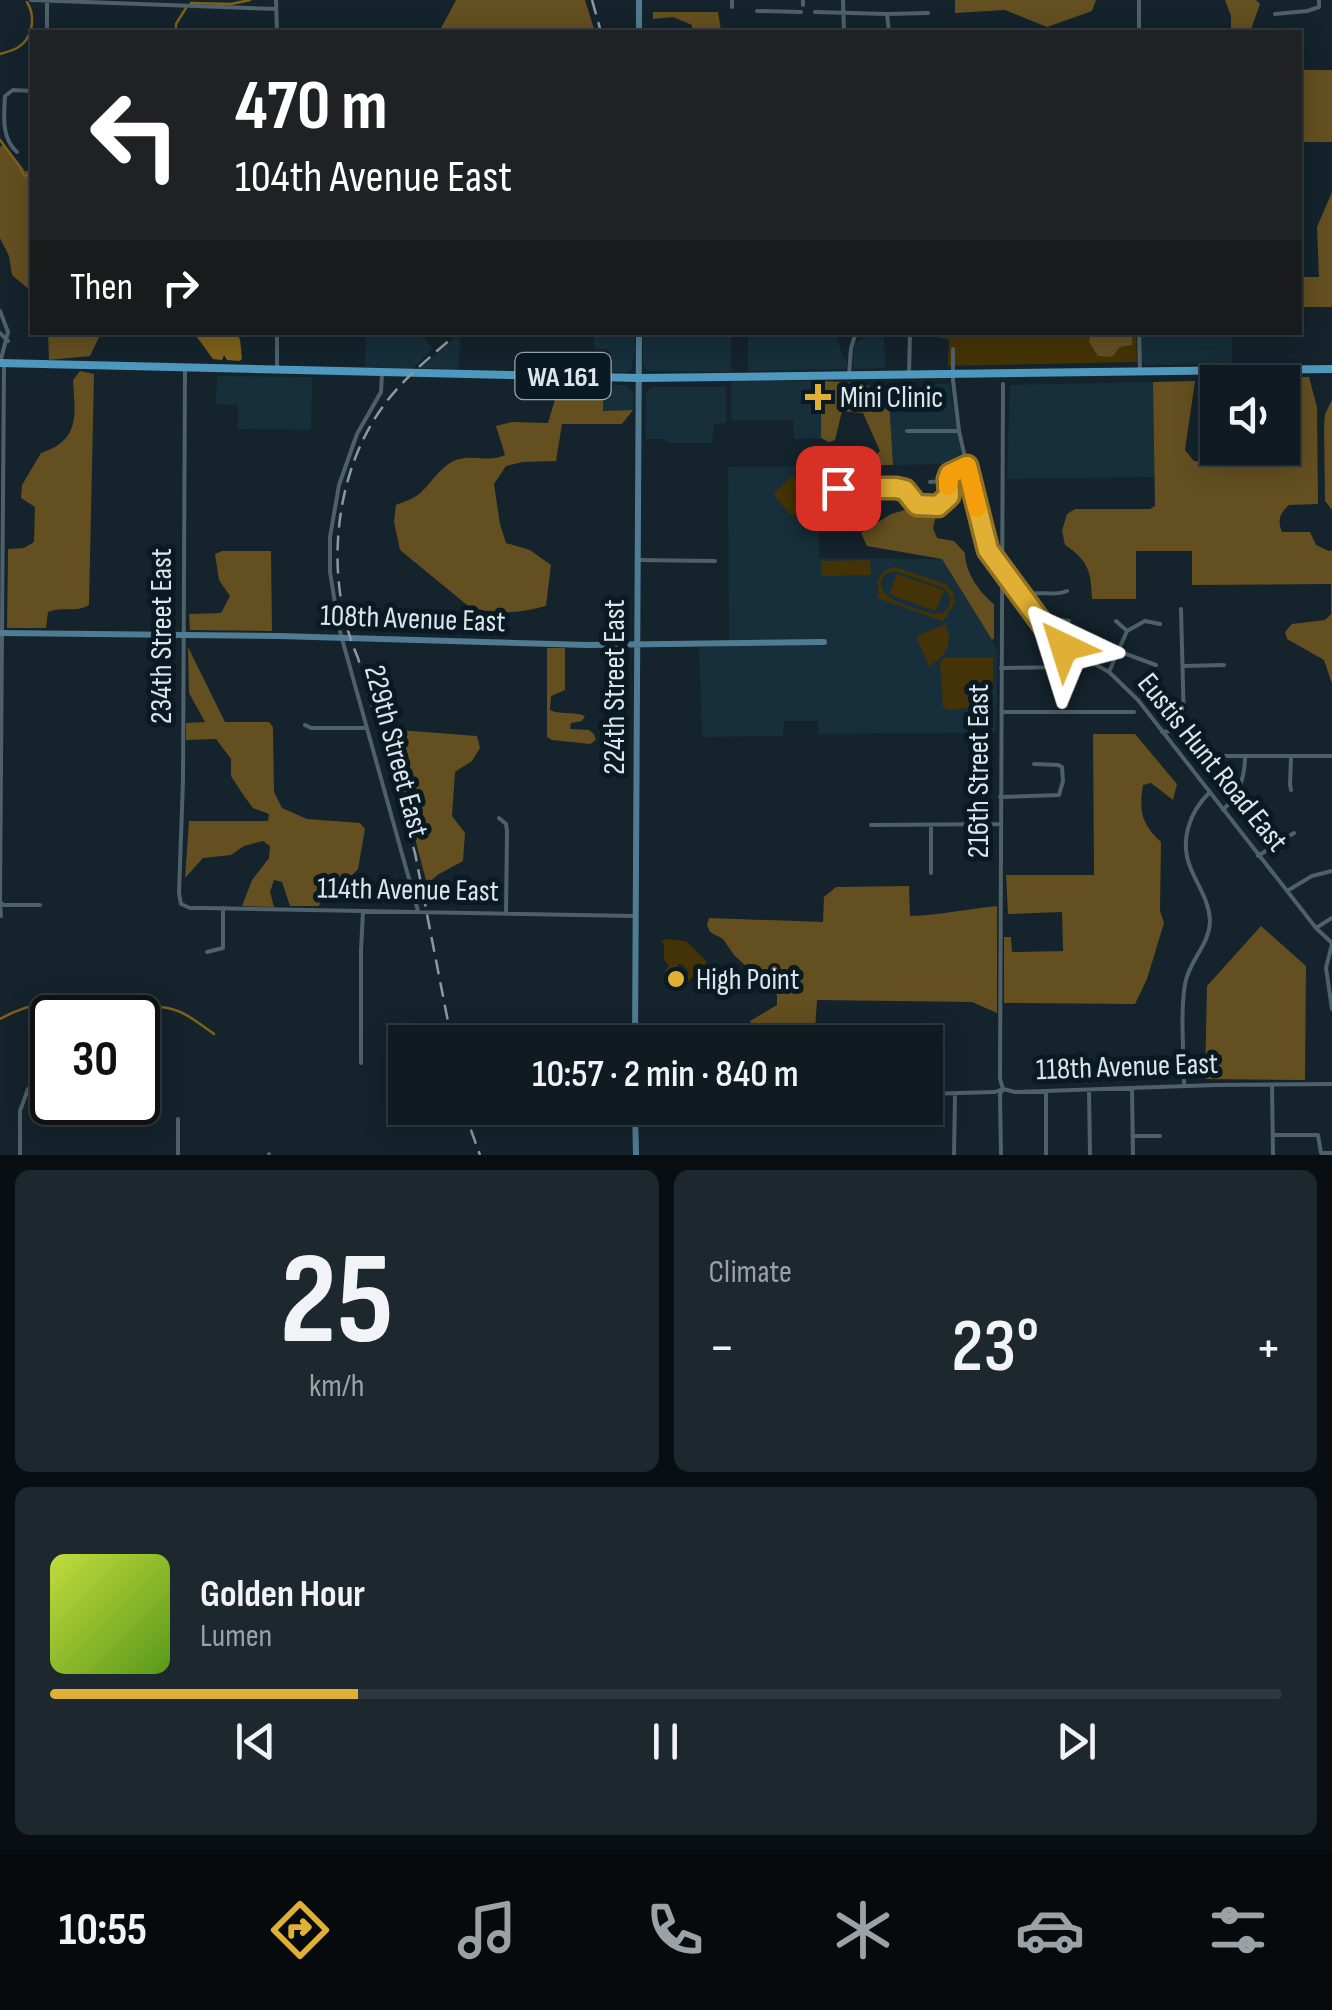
<!DOCTYPE html>
<meta charset="utf-8">
<style>
:root{--surface:#0f1a21;--page:#1d272e;--text:#f1f3f6;--muted:#9ba1a5;--line:#2f383f;--accent:#e0b034}
body{margin:0;font-family:"Sofia Sans Condensed",sans-serif;background:var(--page);color:var(--text);height:100vh;display:flex;flex-direction:column;font-size:38px;white-space:nowrap}
*{box-sizing:border-box;margin:0}
p{font-size:32px;color:var(--muted)}
.icon{flex:none;width:55px;height:55px;fill:none;stroke:currentColor;stroke-width:2;stroke-linecap:round;stroke-linejoin:round}
.map{position:relative;height:1155px;overflow:hidden}
.side{display:flex;flex-direction:column;gap:15px;padding:15px;background:#080e12;flex:1}
.side>*{flex:none}
.banner{position:absolute;left:30px;top:30px;width:1272px;height:305px;border-radius:0px;box-shadow:0 5px 25px #0003,0 0 0 2px var(--line);background:#202124;color:#fff;overflow:hidden}
.fabs{position:absolute;left:1200px;top:365px;display:grid;gap:20px}
.fabs a{display:grid;place-items:center;width:100px;height:100px;border-radius:0px;background:var(--surface);box-shadow:0 5px 25px #0003,0 0 0 2px var(--line);font-size:50px}
.speed{position:absolute;left:30px;top:995px;display:flex;gap:20px;font-size:50px;font-weight:700;text-align:center}
.speed>*{display:grid;place-content:center;width:130px;height:130px;border-radius:50%;background:var(--surface);box-shadow:0 5px 25px #0003,0 0 0 2px var(--line);line-height:1}
.speed .limit{border:5px solid #111;border-radius:15px;background:#fff;color:#111}
.pin{position:absolute;display:grid;place-items:center;width:85px;height:85px;color:#fff;margin:-42px;border-radius:20px;box-shadow:0 5px 15px #0006}
.me{position:absolute;width:110px;margin:-55px;rotate:319deg;stroke-linejoin:round;filter:drop-shadow(0 0 8px #0008)}
.turn{display:flex;align-items:center;gap:35px;height:210px;padding:0 40px;font-size:45px}
.turn .icon{width:130px;height:130px;stroke-width:2.5}
.turn b{display:block;font-size:70px;line-height:85px}
.then{display:flex;align-items:center;height:95px;padding:0 40px;background:#0003;gap:20px;font-size:38px}
.big{font-size:75px;font-weight:600;line-height:1.1}
.side .tile{flex:1;display:flex;flex-direction:column;justify-content:center;gap:15px;min-width:0;padding:0 35px;border-radius:15px;background:var(--page)}
.side .dial{align-items:center;gap:0}
.dial b{font-size:130px;line-height:1}
.song{display:flex;align-items:center;gap:30px}
.cover{width:120px;height:120px;border-radius:15px;background:linear-gradient(135deg,hsl(70 70% 55%),hsl(90 70% 35%))}
.played{height:10px;border-radius:5px;background:linear-gradient(90deg,var(--accent) 25%,var(--line) 25%)}
.keys{display:flex;justify-content:space-around;direction:ltr}
.heat{display:flex;justify-content:space-between;align-items:center;font-size:55px;direction:ltr}
.side .tiles{flex:1;display:grid;gap:15px;grid-template-columns:1fr 1fr}
.tile:last-child{grid-column:span 2}
.trip{position:absolute;left:388px;top:1025px;width:555px;height:100px;border-radius:0px;background:var(--surface);box-shadow:0 5px 25px #0003,0 0 0 2px var(--line);font-weight:600;line-height:100px;text-align:center}
.tab-bar{display:flex;height:160px;justify-content:space-around;align-items:center;background:#060a0d;color:var(--muted)}
.tab-bar .icon{width:70px;height:70px}
.tab-bar .selected{color:var(--accent)}
.tab-bar b{font-size:45px;color:var(--text)}
.map>svg:first-child{display:block}
.built{fill:#172f3b}
.green{fill:#443306;fill-rule:evenodd}
.forest{fill:#634f20}
.water{fill:#7d611a}
.lines{fill:none;stroke-linecap:round;stroke-linejoin:round}
.stream{stroke:#7d611a;stroke-width:2.5}
.street{stroke:#4e606a;stroke-width:4}
.secondary{stroke:#4f7c93;stroke-width:6}
.primary{stroke:#4f98bd;stroke-width:8}
.rail{stroke:#8d99a0;stroke-width:2.5;stroke-dasharray:15 8;stroke-linecap:butt}
.route-casing{stroke:#927222;stroke-width:25}
.route{stroke:#e0b034;stroke-width:18}
.slow{stroke:#f59e0b;stroke-width:18}
.poi-dot{fill:#e0b034;stroke:#0a1a22;stroke-width:4}
.labels{text-anchor:middle;stroke-width:10;stroke-linejoin:round;paint-order:stroke}
.shield{fill:#0a1a22;stroke:#9ca8af;stroke-width:2.5}
.shield-label{font-size:28px;font-weight:bold;fill:#dbe5eb}
.poi-label{font-size:30px;fill:#dbe5eb;stroke:#0a1a22;text-anchor:start}
.street-label{font-size:30px;fill:#dbe5eb;stroke:#0a1a22}
</style>
<div class="map">
<svg width="1332" height="1155" viewBox="0 0 1332 1155">
<rect width="100%" height="100%" fill="#14232c"/>
<!-- built -->
<path class="built" d="M366,333H422L432,349L413,368L365,367Z
M594,333H635V349L631,370L625,373L609,372V349H594Z
M643,333H731V372L651,371L646,369L643,364Z
M748,333H835L843,357L847,360L846,369L748,371Z
M869,333H884L885,368L853,369L854,345Z
M1141,333H1232V364L1145,365L1141,361Z
M460,334L459,369L420,368Z
M217,376L312,377L311,430L238,429V405L216,404Z
M734,381H821V438L794,439L793,420H731V385Z
M1153,382L1155,477L1007,479L1010,385Z
M925,384H949L963,464L893,465L889,398H924Z
M603,385H626L633,392V410L603,411Z
M651,387H726V423L714,424L712,443H666L665,439H646V393Z
M819,466V558L942,559L998,651L996,733L818,734V721H784L783,736L702,737L699,647L819,645V641L729,640L728,467Z"/>
<!-- green -->
<path class="green" d="M921,333H1136L1137,362L948,366L949,340Z
M792,476L803,490L800,508L793,517L775,497V492Z
M870,560L871,575L821,576V561Z
M895,567L946,584L954,594L955,603L943,621L877,598L879,593C875,580 881,569 895,567ZM895,571L944,588L951,598L948,609L942,613L935,614C921,610 874,600 882,580C885,572 888,573 895,571Z
M897,574L944,590L936,611L889,594Z
M946,624C953,642 947,657 929,666L917,638L919,635Z
M944,658H993C994,702 993,707 948,710L943,707L940,663Z
M664,939L686,941L706,961L707,968L703,967L685,984L682,981L689,973L683,965L679,964L677,968L674,967L667,973L665,971L669,965L664,960V943H661Z"/>
<!-- forest -->
<path class="forest" d="M456,0H585L595,32H439Z
M955,0H1096L1092,11L1047,27L1005,10L955,13Z
M1225,0H1256L1260,4L1250,32H1231V16Z
M653,12H718L721,30L725,32H685L692,30V25L673,17L653,19Z
M1300,70H1332V142H1300Z
M4,144L25,171H32V292L12,275L9,256L0,238V147Z
M1332,192V307H1300V277H1319L1317,227Z
M48,333V332L101,333L90,356L49,360Z
M1091,333H1132V345L1120,347L1112,357L1098,356L1089,342Z
M80,371L94,374L89,605C77,613 62,606 48,612L46,628H7L8,549L24,548L34,542L35,507L21,498L22,485L41,453C81,440 75,415 73,380Z
M1309,377L1317,407L1318,504L1289,505C1280,513 1277,520 1282,532H1310L1316,545L1329,551L1332,550V696V684L1324,660L1287,639L1285,632L1292,624L1325,620L1331,614V584L1192,585V551H1136V599H1092C1091,572 1089,561 1065,545L1062,531L1067,514L1075,509H1150L1155,506L1153,382L1195,381L1185,450L1194,461L1220,463L1224,457V448H1282V382H1276L1277,378Z
M821,381L863,383L889,398L893,465H865L880,451L863,413L842,411L835,440L829,442L821,438Z
M568,385H603V411L633,410L622,424H562L556,461L523,462L506,466L494,484L500,524L506,543L530,550L551,565L546,606C521,613 491,616 467,605L400,550L394,522L396,505C403,502 413,499 419,494C432,483 439,467 456,460C473,454 489,463 505,455L496,426L512,422L548,423L556,396Z
M1332,400V510L1325,501L1324,425L1325,414Z
M905,510H937L933,528L937,538L954,541L965,553C965,572 979,592 994,604V638L992,640L942,559L867,546L861,533L891,514Z
M222,551H271L272,631L190,630L189,614L221,613L230,596L219,580L215,554Z
M188,647L225,722H269L273,727L274,792L282,808L307,819L360,823L365,829L358,869L343,885L324,889L319,906H290L282,882L274,880L270,892L274,907L242,906L252,880L269,858L270,846L263,841L244,846L231,855L203,858L185,878L189,821H268L269,814L253,808L244,796L231,776V759L216,739L186,740V723L205,722L189,693Z
M547,648H565V690L551,696L550,710C559,715 574,711 585,716L582,721L571,723L570,729L589,730L594,734L596,740L590,744L552,740L547,737Z
M386,729L477,736L480,748L472,761L455,772L452,816L465,833L463,861L439,874L427,884Z
M1093,734H1135L1177,784L1173,800L1151,783L1143,785C1139,812 1141,823 1161,842L1160,911L1164,923L1147,979L1135,1004L1004,1003V937H1011L1012,952L1063,951L1062,912L1008,914L1006,875H1094Z
M909,886L910,916C939,915 968,909 997,906V1013L972,1002L817,1000L815,1030L753,1029L750,1021L777,1005V995L734,955L723,939L710,932L707,925L709,918L823,922L824,897L836,887Z
M1261,926L1306,966L1305,1080L1205,1079L1207,986Z"/>
<!-- water -->
<path class="water" d="M194,333H235L240,339L242,359L239,361L227,360L224,355L222,360L213,359Z"/>
<g class="lines">
<!-- stream -->
<path class="stream" d="M191,3L231,4L250,0
M176,32V24L186,8
M0,54C6,52 12,51 17,48C33,39 36,17 27,2
M0,140L20,167L24,176L32,173
M0,1019C47,993 71,1006 121,1007C139,1008 157,1004 175,1010C189,1014 202,1026 214,1034"/>
<!-- street -->
<path class="street" d="M31,0L276,9
M276,0L277,32
M732,0V7
M803,0V5
M843,0L844,32
M47,1V32
M757,11L801,12
M815,12L887,14L928,13
M887,14L889,32
M1275,14L1307,11L1319,7V0
M1139,32V0
M17,152C1,138 4,115 5,96L13,90L32,91
M0,311L8,332L0,363
M277,332V371
M1139,332L1140,371
M0,333L8,341
M953,349V380L959,431L983,538L988,550L1052,636L1071,651L1109,672L1138,700L1316,928L1332,943
M185,368L183,780L179,893L181,904L190,908H203L634,916
M382,374L381,392L357,434L339,485L330,537V572L339,628L418,911
M909,374L910,332
M849,375L851,348L856,332
M907,431H959
M930,482L947,481
M838,488H896L905,491L917,505C958,510 943,498 950,474L967,466
M637,560L715,561
M1023,595C1038,590 1053,597 1067,591
M1039,621L1055,619L1069,621
M1116,621L1127,631
M1118,651L1156,665
M1184,666L1224,665
M1001,668L1076,667
M1109,672L1127,631L1145,621L1160,624
M1001,712H1134
M305,725L311,728H367
M1162,732L1179,730L1184,724L1181,609
M1214,756H1332
M1291,790L1290,784L1291,757
M1000,797L1059,795L1063,781L1062,767L1058,765L1034,764
M1223,810C1239,794 1245,778 1245,756
M499,818L506,824L507,831L506,914
M871,825L1001,824
M931,825V873
M1258,856L1294,833
M1287,891L1312,876L1332,871
M0,900L4,363
M0,902L3,905H40
M0,904L1,916
M1316,928L1332,918
M1332,944L1326,968L1332,1009
M207,952L223,948V908
M361,1063V950L363,911
M1184,1085C1184,1053 1180,1015 1185,984C1189,960 1210,945 1210,920C1209,901 1198,886 1191,869C1179,842 1189,812 1210,792
M1272,1085L1273,1155
M1132,1088L1133,1155
M1089,1090L1090,1155
M1046,1091V1155
M925,1094L995,1092L1003,1089L1015,1092L1216,1085L1332,1084
M178,1119V1155
M1273,1135H1318L1321,1153H1332
M1134,1136H1160
M269,1154V1155
M20,1155V1111L28,1089
M954,1155L955,1094
M1001,1155L1000,1094L1003,1089L1000,1079L1003,384"/>
<!-- secondary -->
<path class="secondary" d="M639,0V32
M0,633L279,636L588,645L824,642
M635,1042L639,332
M635,1108L636,1155"/>
<!-- primary -->
<path class="primary" d="M0,363L640,378L1332,369"/>
<!-- rail -->
<path class="rail" d="M592,0L601,32
M452,1042L415,853L358,658C323,579 333,470 387,401C407,375 434,354 459,332
M463,1108L480,1155"/>
</g>
<g class="lines">
<!-- route casing -->
<g class="route-casing">
<path id="route" d="M838,488H896L905,490L917,505L938,506L949,496L948,479L950,474L967,466L988,550L1046,629L1064,647"/>
</g>
<!-- route -->
<use href="#route" class="route"/>
<!-- slow -->
<path class="slow" d="M948,486L950,474L967,466L977,508"/>
</g>
<!-- markers -->
<g class="poi-dot">
<path d="M813 382h10v10h10v10h-10v10h-10v-10h-10v-10h10z"/>
<circle cx="676" cy="979" r="10"/>
</g>
<g class="labels">
<!-- shield labels -->
<rect class="shield" x="515.5" y="353" width="95" height="46" rx="8"/>
<g class="shield-label">
<text x="563" y="386">WA 161</text>
</g>
<!-- poi labels -->
<g class="poi-label">
<text x="840" y="407">Mini Clinic</text>
<text x="696" y="989">High Point</text>
</g>
<!-- street labels -->
<g class="street-label">
<text transform="translate(413 618) rotate(2)" y="10">108th Avenue East</text>
<text transform="translate(161 636) rotate(-90)" y="10">234th Street East</text>
<text transform="translate(614 687) rotate(-90)" y="10">224th Street East</text>
<text transform="translate(397 751) rotate(75)" y="10">229th Street East</text>
<text transform="translate(1213 762) rotate(51)" y="10">Eustis Hunt Road East</text>
<text transform="translate(978 771) rotate(-90)" y="10">216th Street East</text>
<text transform="translate(408 889) rotate(1)" y="10">114th Avenue East</text>
<text transform="translate(1127 1066) rotate(-2)" y="10">118th Avenue East</text>
</g>
</g>
</svg>
<div class="fabs">
<a><svg class="icon" aria-label="sound" viewBox="0 0 24 24"><path d="M4 9h4l5-4v14l-5-4H4zM17 9q2 3 0 6"/></svg></a>
</div>
<div class="speed"><div class="limit">30</div></div>
<div class="pin" style="left:838px;top:488px;background:#d93025"><svg class="icon" aria-label="arrive" viewBox="0 0 24 24"><path d="M6 21V4h12l-3 4 3 4H6"/></svg></div>
<svg class="me" style="left:1064px;top:647px" viewBox="-20 -20 40 40"><path d="M0-17L14 15 0 8-14 15z" fill="#e0b034" stroke="#fff" stroke-width="4"/></svg>
<div class="trip">10:57 · 2 min · 840 m</div>
<div class="banner">
<div class="turn"><svg class="icon" aria-label="left" viewBox="0 0 24 24"><path d="M17 20v-9H6M10 6l-5 5 5 5"/></svg><div><b>470 m</b>104th Avenue East</div></div>
<div class="then">Then<svg class="icon" aria-label="right" viewBox="0 0 24 24"><path d="M7 20v-9h11M14 6l5 5-5 5"/></svg></div>
</div>
</div>
<section class="side">
<div class="tiles">
<div class="tile dial"><b>25</b><p>km/h</p></div>
<div class="tile"><p>Climate</p>
<div class="heat"><a>−</a><b class="big">23°</b><a>+</a></div>
</div>
<div class="tile">
<div class="song"><i class="cover"></i><div><b>Golden Hour</b><p>Lumen</p></div></div>
<div class="played"></div>
<div class="keys"><svg class="icon" aria-label="previous" viewBox="0 0 24 24"><path d="M18 5L8 12l10 7zM5 5v14"/></svg><svg class="icon" aria-label="pause" viewBox="0 0 24 24"><path d="M8 5v14M16 5v14"/></svg><svg class="icon" aria-label="next" viewBox="0 0 24 24"><path d="M6 5l10 7-10 7zM19 5v14"/></svg></div>
</div>
</div>
</section>
<nav class="tab-bar">
<b>10:55</b>
<svg class="icon selected" aria-label="directions" viewBox="0 0 24 24"><path d="M12 3l9 9-9 9-9-9zM9 14v-3h6M13 9l2 2-2 2"/></svg>
<svg class="icon" aria-label="music" viewBox="0 0 24 24"><path d="M9 18V5l10-2v13"/><circle cx="6" cy="18" r="3"/><circle cx="16" cy="16" r="3"/></svg>
<svg class="icon" aria-label="phone" viewBox="0 0 24 24"><path d="M5 4h4l2 5-3 2q2 4 5 5l2-3 5 2v4C11 20 4 13 5 4z"/></svg>
<svg class="icon" aria-label="climate" viewBox="0 0 24 24"><path d="M12 3v18M4 7l16 10M4 17L20 7"/></svg>
<svg class="icon" aria-label="car" viewBox="0 0 24 24"><path d="M5 17H2v-5l4-1 3-4h7l3 4 3 1v5h-3M9 17h6M6 11h13"/><circle cx="7" cy="17" r="2"/><circle cx="17" cy="17" r="2"/></svg>
<svg class="icon" aria-label="filters" viewBox="0 0 24 24"><path d="M4 7h16M4 17h16"/><circle cx="9" cy="7" r="2"/><circle cx="15" cy="17" r="2"/></svg>
</nav>
